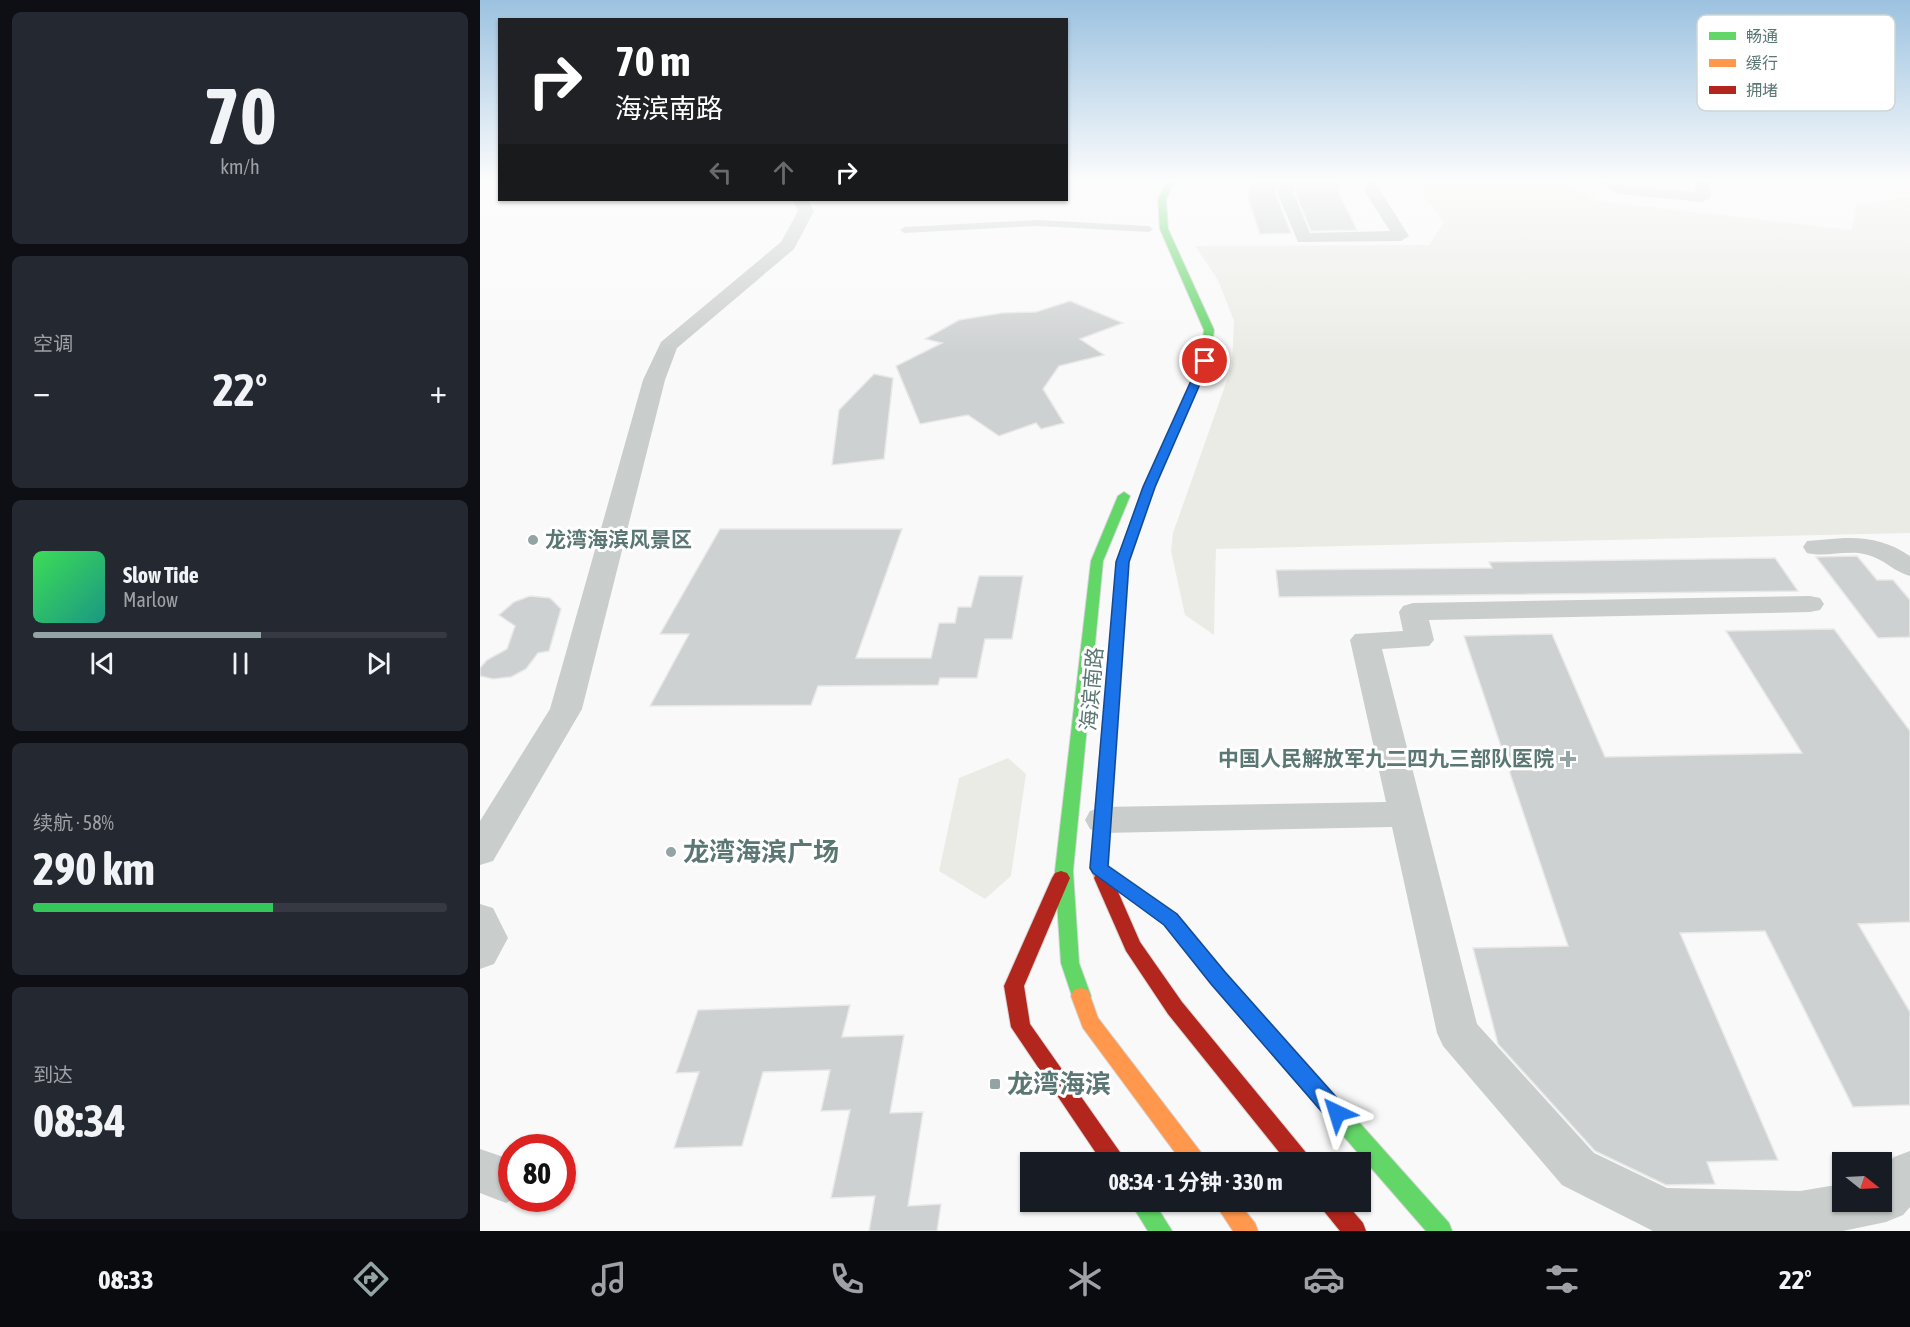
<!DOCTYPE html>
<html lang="zh">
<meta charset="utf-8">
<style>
:root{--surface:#171b24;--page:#242831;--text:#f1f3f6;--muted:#9ea1a6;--line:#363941;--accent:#92a4a3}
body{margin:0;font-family:"Asap Condensed","Noto Sans SC",sans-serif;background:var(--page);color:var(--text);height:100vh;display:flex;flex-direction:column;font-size:22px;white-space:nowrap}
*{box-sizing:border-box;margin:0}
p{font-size:20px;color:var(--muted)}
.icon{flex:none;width:33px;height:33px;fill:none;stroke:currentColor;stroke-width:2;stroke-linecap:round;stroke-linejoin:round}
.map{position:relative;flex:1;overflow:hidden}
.panel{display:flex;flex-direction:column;gap:12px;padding:12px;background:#0d0f14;width:480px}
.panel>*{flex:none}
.guide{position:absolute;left:18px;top:18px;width:570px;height:183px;border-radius:0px;box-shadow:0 2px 4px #0004;background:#202124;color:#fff;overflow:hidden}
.needle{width:39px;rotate:108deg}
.tools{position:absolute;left:1352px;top:1152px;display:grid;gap:12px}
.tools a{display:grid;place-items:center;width:60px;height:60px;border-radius:0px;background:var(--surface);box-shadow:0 2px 4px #0004;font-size:30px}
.speed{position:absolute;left:18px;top:1134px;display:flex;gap:12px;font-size:30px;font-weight:700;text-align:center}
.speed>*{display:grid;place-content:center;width:78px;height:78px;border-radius:50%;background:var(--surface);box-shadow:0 2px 4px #0004;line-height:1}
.speed .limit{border:9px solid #d22;background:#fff;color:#111}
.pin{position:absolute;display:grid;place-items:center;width:51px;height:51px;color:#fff;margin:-26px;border:3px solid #fff;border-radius:50%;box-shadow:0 2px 6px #0007}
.me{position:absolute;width:66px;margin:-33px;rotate:319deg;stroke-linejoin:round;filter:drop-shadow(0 0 4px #0008)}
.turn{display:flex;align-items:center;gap:21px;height:126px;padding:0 18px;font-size:27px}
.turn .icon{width:78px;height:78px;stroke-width:2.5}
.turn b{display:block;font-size:42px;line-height:51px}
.lanes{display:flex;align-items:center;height:57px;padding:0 18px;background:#0003;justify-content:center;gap:30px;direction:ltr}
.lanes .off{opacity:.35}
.big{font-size:45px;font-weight:700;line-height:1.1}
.panel .card{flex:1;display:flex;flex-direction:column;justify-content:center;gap:9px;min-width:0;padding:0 21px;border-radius:9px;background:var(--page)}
.panel .dial{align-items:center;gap:0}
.dial b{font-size:78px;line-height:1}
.song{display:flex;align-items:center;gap:18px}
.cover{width:72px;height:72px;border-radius:9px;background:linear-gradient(135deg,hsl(130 70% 55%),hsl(170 70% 35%))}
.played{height:6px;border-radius:3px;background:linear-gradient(90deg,var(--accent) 55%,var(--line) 55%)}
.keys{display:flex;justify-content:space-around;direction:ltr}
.heat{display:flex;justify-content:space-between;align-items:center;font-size:33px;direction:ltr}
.charge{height:9px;border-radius:4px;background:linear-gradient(90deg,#34c759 58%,var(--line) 0)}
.trip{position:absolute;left:540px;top:1152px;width:351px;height:60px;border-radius:0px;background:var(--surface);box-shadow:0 2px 4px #0004;font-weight:700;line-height:60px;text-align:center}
.menu{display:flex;height:96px;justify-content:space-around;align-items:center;background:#090b0e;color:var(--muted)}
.menu .icon{width:42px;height:42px}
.menu .current{color:var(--accent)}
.menu b{font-size:27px;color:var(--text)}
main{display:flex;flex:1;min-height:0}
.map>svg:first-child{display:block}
.green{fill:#ebebe6}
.building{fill:#ced1d1;stroke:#e8e8e8;stroke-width:1.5}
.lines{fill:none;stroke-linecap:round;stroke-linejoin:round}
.fast-casing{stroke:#d4d5d5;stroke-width:2}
.slow-casing{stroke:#d4d5d5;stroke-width:2}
.jam-casing{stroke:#d4d5d5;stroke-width:2}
.lane{fill:#c9cdcc;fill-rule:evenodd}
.street{fill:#c9cdcc;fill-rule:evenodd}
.fast{fill:#63d668;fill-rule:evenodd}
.slow{fill:#ff974d;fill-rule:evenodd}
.jam{fill:#b3261e;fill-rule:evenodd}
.route{fill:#1a73e8;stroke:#114b97;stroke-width:1.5}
.poi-dot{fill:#92a4a3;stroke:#fff;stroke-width:2}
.labels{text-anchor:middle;stroke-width:6;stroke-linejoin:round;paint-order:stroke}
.poi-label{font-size:21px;font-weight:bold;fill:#5b7774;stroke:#fff;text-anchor:start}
.street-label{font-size:21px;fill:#5b7774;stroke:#fff}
.near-poi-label{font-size:26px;font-weight:bold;fill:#5b7774;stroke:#fff;text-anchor:start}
.key{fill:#fff;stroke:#ced6d5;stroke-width:1.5}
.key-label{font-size:16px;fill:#5b7774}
</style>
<main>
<section class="panel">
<div class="card dial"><b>70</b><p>km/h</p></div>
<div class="card"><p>空调</p>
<div class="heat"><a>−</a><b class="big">22°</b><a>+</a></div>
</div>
<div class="card">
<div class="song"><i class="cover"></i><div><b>Slow Tide</b><p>Marlow</p></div></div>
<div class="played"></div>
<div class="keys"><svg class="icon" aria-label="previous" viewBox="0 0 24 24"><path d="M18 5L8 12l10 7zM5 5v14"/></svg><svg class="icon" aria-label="pause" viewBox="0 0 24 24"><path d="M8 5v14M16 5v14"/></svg><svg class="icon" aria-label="next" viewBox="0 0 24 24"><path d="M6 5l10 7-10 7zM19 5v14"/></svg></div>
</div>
<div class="card"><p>续航 · 58%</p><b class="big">290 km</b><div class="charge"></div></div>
<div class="card"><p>到达</p><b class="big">08:34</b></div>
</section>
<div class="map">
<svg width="1430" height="1231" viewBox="0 0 1430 1231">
<rect width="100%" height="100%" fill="#f9f9f9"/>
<!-- green -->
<path class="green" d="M933,182H1085L1119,201L1371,230L1377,205L1430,197V533L736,549L734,635L705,615L691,551L693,533L752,366L754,321L738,280L715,246L949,245L964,222Z
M528,758L546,774L531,876L505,899L459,871L479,778Z"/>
<!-- building -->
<path class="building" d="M772,182H798L795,193L811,233L780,234L768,198Z
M817,182H859V194L877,230L831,231L815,192Z
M590,301L643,323L600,339L624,355L579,366L563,389L584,423L561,429L556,423L519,436L488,415L440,424L416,366L462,343L445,339L479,320L522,313L556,312Z
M394,374L413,378L404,459L352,465L359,410Z
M240,529H422L376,658H451L459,623H475L478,607H491L499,576H543L532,639H505L497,678H460L458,685L338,686L331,705L170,706L209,634H180Z
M1377,556L1397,580H1413L1430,600V637L1398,638L1336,557Z
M1295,558L1318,591L799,597L796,570L1012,568L1009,562Z
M50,596L70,598L81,609L69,651L58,653L46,669L31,677L13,679L0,676V668L7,660L27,649L35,626L19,615L34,602Z
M1354,629L1430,731V922L1378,924L1430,1012V1105L1373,1107L1285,931L1200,933L1298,1160L1227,1162L1235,1184L1186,1185L1115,1151L1018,1044L993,948L1088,946L984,636L1072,634L1125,757L1322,753L1246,631Z
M370,1005L362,1037L424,1035L410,1113L443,1112L428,1206L461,1204L457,1231H389L395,1196L351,1198L370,1110L341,1111L350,1070L283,1072L262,1146L194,1148L219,1072L196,1073L218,1010Z"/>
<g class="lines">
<!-- fast casing -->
<g class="fast-casing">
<path id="fast" d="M686,182H693L686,200L688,229L734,330L730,361L675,487L664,519L658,523L652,519L663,487L720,361L724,330L680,229L678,200Z
M644,492L650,496L623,561L593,871L599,963L611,996L608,1002L601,1004L594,1002L581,963L575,871L611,561L638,496Z
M620,862L626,864L697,914L745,972L969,1223L972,1231H946L731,984L685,924L614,874L611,869L614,864Z
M650,1202H674L692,1231H668Z"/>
</g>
<!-- slow casing -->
<g class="slow-casing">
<path id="slow" d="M658,515L664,519L649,562L628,868L632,878L629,883L623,885L617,883L610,868L637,562L652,519Z
M601,988L608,990L618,1018L723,1155L726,1162H702L603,1028L591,996L594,990Z
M734,1202H758L775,1223L778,1231H753Z"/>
</g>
<!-- jam casing -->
<g class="jam-casing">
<path id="jam" d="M581,871L587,873L590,878L544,986L550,1024L642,1155L645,1162H622L531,1027L524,986L572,878L575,873Z
M623,871L629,873L632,878L660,942L702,1002L828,1155L831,1162H807L688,1014L646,951L614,878L617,873Z
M840,1202H865L883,1223L886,1231H860L843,1210Z"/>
</g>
<!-- lane -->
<path class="lane" d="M557,220L669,226L673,229L669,232L557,226L424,233L420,230L424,227Z"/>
<!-- street -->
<path class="street" d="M801,182H815L813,192L830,233L910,231L885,192V182H899L901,192L929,236L921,241L818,242L797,192Z
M1116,182L1215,192V182H1229L1231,197L1223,202L1139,194Z
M313,200H328L334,211L314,249L197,348L185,380L102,709L13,861L0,865V821L70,709L163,380L181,342L301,242L318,211Z
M1364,538C1388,537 1410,542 1430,556V576C1414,572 1404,559 1388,555C1368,549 1347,558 1327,553L1323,547L1327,541Z
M1330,596L1340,598L1344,604L1340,610L1330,612L949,620L954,640L949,646L902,649L997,1024L1114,1153L1187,1188L1320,1191L1362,1184V1202H1401V1170L1414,1157L1430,1151V1207L1423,1215L1406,1222L1363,1231H1173L1082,1185L963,1046L957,1033L912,827L622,833L610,829L605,820L610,811L622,807L906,802L870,640L875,634L923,631L919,612L923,606L933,603Z
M0,904L13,908L28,938L14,964L0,969Z
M0,1149L32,1160V1198H36L26,1203L0,1193Z"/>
<!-- fast -->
<use href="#fast" class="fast"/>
<!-- slow -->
<use href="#slow" class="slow"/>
<!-- jam -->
<use href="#jam" class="jam"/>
</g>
<!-- sky -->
<linearGradient id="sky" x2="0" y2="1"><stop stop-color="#9cc2e0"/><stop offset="0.51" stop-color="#fcfcfc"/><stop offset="1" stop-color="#fcfcfc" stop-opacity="0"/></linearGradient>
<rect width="1430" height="355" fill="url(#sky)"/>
<!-- route -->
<path class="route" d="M725,358L730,361L675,487L649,562L628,866L697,914L745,972L864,1106L867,1113L864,1120L857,1123L849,1120L731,984L684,925L613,873L610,868L636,562L663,487L720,361Z"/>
<!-- markers -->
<g class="poi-dot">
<circle cx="53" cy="540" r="6"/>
<path d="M1085 750h6v6h6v6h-6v6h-6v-6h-6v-6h6z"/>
<circle cx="191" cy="852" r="6"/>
<rect x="509" y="1078" width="12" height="12" rx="3"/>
</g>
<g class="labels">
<!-- poi labels -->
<g class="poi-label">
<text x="65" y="547">龙湾海滨风景区</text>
<text x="1074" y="766" text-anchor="end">中国人民解放军九二四九三部队医院</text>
</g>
<!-- street labels -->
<g class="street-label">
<text transform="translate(612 689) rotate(-85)" y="7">海滨南路</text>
</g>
<!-- near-poi labels -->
<g class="near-poi-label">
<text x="203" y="861">龙湾海滨广场</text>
<text x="527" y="1093">龙湾海滨</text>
</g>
</g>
<!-- legend -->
<rect x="1217" y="15" width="198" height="96" rx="9" class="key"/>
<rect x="1229" y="32" width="27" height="8" fill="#63d668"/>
<rect x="1229" y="59" width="27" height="8" fill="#ff974d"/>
<rect x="1229" y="86" width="27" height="8" fill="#b3261e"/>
<g class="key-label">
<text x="1266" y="42">畅通</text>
<text x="1266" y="69">缓行</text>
<text x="1266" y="96">拥堵</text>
</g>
</svg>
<div class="tools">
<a><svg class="needle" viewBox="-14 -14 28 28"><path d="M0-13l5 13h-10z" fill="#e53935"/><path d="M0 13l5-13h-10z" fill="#9ea1a6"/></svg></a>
</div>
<div class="speed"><div class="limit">80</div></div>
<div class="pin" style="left:725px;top:361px;background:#d93025"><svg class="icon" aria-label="arrive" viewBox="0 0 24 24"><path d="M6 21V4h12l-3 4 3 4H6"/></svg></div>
<svg class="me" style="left:857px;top:1113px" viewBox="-20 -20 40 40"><path d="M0-17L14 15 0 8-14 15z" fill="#1a73e8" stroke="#fff" stroke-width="4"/></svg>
<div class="trip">08:34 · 1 分钟 · 330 m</div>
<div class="guide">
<div class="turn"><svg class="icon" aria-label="right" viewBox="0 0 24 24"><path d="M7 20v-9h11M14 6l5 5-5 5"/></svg><div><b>70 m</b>海滨南路</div></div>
<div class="lanes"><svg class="icon off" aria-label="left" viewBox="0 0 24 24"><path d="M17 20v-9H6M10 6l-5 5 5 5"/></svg><svg class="icon off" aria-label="ahead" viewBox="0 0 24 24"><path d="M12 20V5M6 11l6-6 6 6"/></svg><svg class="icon" aria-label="right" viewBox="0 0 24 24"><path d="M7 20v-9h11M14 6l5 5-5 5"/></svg></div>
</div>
</div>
</main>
<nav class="menu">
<b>08:33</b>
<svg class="icon current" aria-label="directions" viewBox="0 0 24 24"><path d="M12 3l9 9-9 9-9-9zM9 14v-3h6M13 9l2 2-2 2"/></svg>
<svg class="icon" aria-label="music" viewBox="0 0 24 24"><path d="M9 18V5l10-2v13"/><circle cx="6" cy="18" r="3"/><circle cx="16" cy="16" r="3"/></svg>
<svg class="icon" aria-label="phone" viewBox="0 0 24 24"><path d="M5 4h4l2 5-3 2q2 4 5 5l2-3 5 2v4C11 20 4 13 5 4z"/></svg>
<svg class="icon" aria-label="climate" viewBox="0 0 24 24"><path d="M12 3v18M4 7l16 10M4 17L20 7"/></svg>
<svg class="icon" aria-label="car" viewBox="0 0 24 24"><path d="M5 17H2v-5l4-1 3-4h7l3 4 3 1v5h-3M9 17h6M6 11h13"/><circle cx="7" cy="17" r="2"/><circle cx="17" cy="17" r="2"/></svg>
<svg class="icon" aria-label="filters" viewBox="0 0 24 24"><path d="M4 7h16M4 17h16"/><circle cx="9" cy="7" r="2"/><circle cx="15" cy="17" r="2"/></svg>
<b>22°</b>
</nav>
